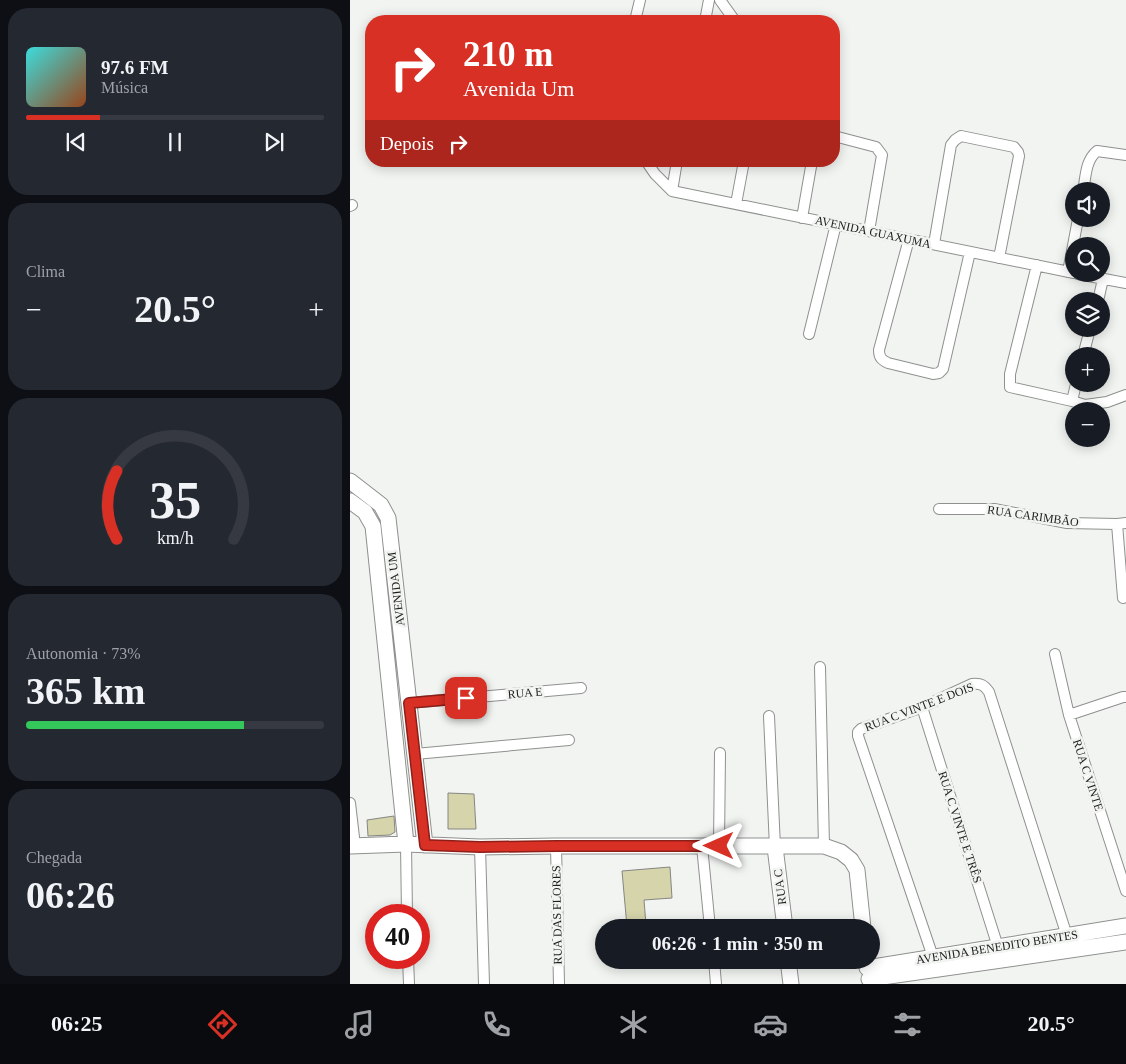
<!DOCTYPE html>
<html lang="pt">
<meta charset="utf-8">
<style>
:root{--surface:#171b24;--page:#242831;--text:#f1f3f6;--muted:#9ea1a6;--line:#363941;--accent:#d93025}
body{margin:0;font-family:"Times New Roman",serif;background:var(--page);color:var(--text);height:100vh;display:flex;flex-direction:column;font-size:19px;white-space:nowrap}
*{box-sizing:border-box;margin:0}
p{font-size:16px;color:var(--muted)}
.icon{flex:none;width:28px;height:28px;fill:none;stroke:currentColor;stroke-width:2;stroke-linecap:round;stroke-linejoin:round}
.map{position:relative;flex:1;overflow:hidden}
.drawer{display:flex;flex-direction:column;gap:8px;padding:8px;background:#0d0f14;width:350px}
.drawer>*{flex:none}
.hud{position:absolute;left:15px;top:15px;width:475px;height:152px;border-radius:20px;box-shadow:0 2px 12px #0003;background:#d93025;color:#fff;overflow:hidden}
.buttons{position:absolute;left:715px;top:182px;display:grid;gap:10px}
.buttons a{display:grid;place-items:center;width:45px;height:45px;border-radius:50%;background:var(--surface);box-shadow:0 2px 12px #0003;font-size:25px}
.speed{position:absolute;left:15px;top:904px;display:flex;gap:10px;font-size:25px;font-weight:700;text-align:center}
.speed>*{display:grid;place-content:center;width:65px;height:65px;border-radius:50%;background:var(--surface);box-shadow:0 2px 12px #0003;line-height:1}
.speed .limit{border:8px solid #d22;background:#fff;color:#111}
.pin{position:absolute;display:grid;place-items:center;width:42px;height:42px;color:#fff;margin:-21px;border-radius:10px;box-shadow:0 2px 8px #0006}
.me{position:absolute;width:55px;margin:-28px;rotate:270deg;stroke-linejoin:round;filter:drop-shadow(0 0 4px #0008)}
.turn{display:flex;align-items:center;gap:18px;height:105px;padding:0 15px;font-size:22px}
.turn .icon{width:65px;height:65px;stroke-width:2.5}
.turn b{display:block;font-size:35px;line-height:42px}
.then{display:flex;align-items:center;height:48px;padding:0 15px;background:#0003;gap:10px;font-size:19px}
.big{font-size:38px;font-weight:600;line-height:1.1}
.drawer .tile{flex:1;display:flex;flex-direction:column;justify-content:center;gap:8px;min-width:0;padding:0 18px;border-radius:20px;background:var(--page)}
.drawer .dial{align-items:center;gap:0}
.dial svg{height:130px;overflow:visible;fill:none;stroke:var(--line);stroke-width:7;stroke-linecap:round;text-anchor:middle}
.dial text{fill:var(--text);stroke:none}
.song{display:flex;align-items:center;gap:15px}
.cover{width:60px;height:60px;border-radius:8px;background:linear-gradient(135deg,hsl(180 70% 55%),hsl(20 70% 35%))}
.played{height:5px;border-radius:2px;background:linear-gradient(90deg,var(--accent) 25%,var(--line) 25%)}
.keys{display:flex;justify-content:space-around;direction:ltr}
.heat{display:flex;justify-content:space-between;align-items:center;font-size:28px;direction:ltr}
.charge{height:8px;border-radius:4px;background:linear-gradient(90deg,#34c759 73%,var(--line) 0)}
.trip{position:absolute;left:245px;top:919px;width:285px;height:50px;border-radius:25px;background:var(--surface);box-shadow:0 2px 12px #0003;font-weight:600;line-height:50px;text-align:center}
.dock{display:flex;height:80px;justify-content:space-around;align-items:center;background:#090b0e;color:var(--muted)}
.dock .icon{width:35px;height:35px}
.dock .current{color:var(--accent)}
.dock b{font-size:22px;color:var(--text)}
main{display:flex;flex:1;min-height:0}
.map>svg:first-child{display:block}
.building{fill:#d5d4ab;stroke:#868682}
.lines{fill:none;stroke-linecap:round;stroke-linejoin:round}
.street-casing{stroke:#8e918e;stroke-width:12}
.secondary-casing{stroke:#8e918e;stroke-width:17}
.street{stroke:#fff;stroke-width:10}
.secondary{stroke:#fff;stroke-width:15}
.route-casing{stroke:#8d1f18;stroke-width:12}
.route{stroke:#d93025;stroke-width:9}
.labels{text-anchor:middle;stroke-width:5;stroke-linejoin:round;paint-order:stroke}
.street-label{font-size:12px;fill:#1d1e1c;stroke:#f1f4f0}
</style>
<main>
<section class="drawer">
<div class="tile">
<div class="song"><i class="cover"></i><div><b>97.6 FM</b><p>Música</p></div></div>
<div class="played"></div>
<div class="keys"><svg class="icon" aria-label="previous" viewBox="0 0 24 24"><path d="M18 5L8 12l10 7zM5 5v14"/></svg><svg class="icon" aria-label="pause" viewBox="0 0 24 24"><path d="M8 5v14M16 5v14"/></svg><svg class="icon" aria-label="next" viewBox="0 0 24 24"><path d="M6 5l10 7-10 7zM19 5v14"/></svg></div>
</div>
<div class="tile"><p>Clima</p>
<div class="heat"><a>−</a><b class="big">20.5°</b><a>+</a></div>
</div>
<div class="tile dial"><svg viewBox="0 0 100 80">
<path d="M14 69A42 42 0 1 1 86 69"/>
<path d="M14 69A42 42 0 0 1 14 27" stroke="#d93025"/>
<text x="50" y="56" font-size="32" font-weight="700">35</text>
<text x="50" y="72" font-size="11">km/h</text>
</svg></div>
<div class="tile"><p>Autonomia · 73%</p><b class="big">365 km</b><div class="charge"></div></div>
<div class="tile"><p>Chegada</p><b class="big">06:26</b></div>
</section>
<div class="map">
<svg width="776" height="984" viewBox="0 0 776 984">
<rect width="100%" height="100%" fill="#f1f4f0"/>
<!-- building -->
<path class="building" d="M98,793L124,794L126,829H98Z
M44,816L45,832L40,835L18,836L17,820Z
M320,867L322,898L294,900L296,925L277,927L272,871Z"/>
<g class="lines">
<!-- street casing -->
<g class="street-casing">
<path id="street" d="M370,0L385,21
M285,21L290,0
M355,21L359,0
M484,136L526,147L532,155L519,231
M296,161L305,174L322,191
M322,191L724,273
M322,191L327,161
M733,191C736,177 735,161 747,151L776,155
M386,204L394,161
M0,206L2,205
M452,218L462,161
M559,239L529,350C529,358 532,360 538,363L583,374L589,373L593,369L620,252
M584,244L601,145L605,140L611,136L664,147L668,152L669,156L649,258
M687,265L660,374V387L722,401L726,384
M718,272L728,219
M728,274L776,283
M748,301L753,279
M459,334L486,224
M733,356L740,329
M722,401L735,405L757,402L776,395
M589,509H644L717,523L767,524L776,523
M767,524L773,598
M705,654L719,715
M470,667L474,846
M776,697H773L719,715L776,891
M59,703L231,688
M572,707L648,947
M419,716L425,847
M65,754L219,740
M0,803L5,846
M56,844L57,915
M206,846L209,984
M352,846L360,928
M369,846L370,753
M130,847L134,984
M583,957L508,736V732L511,729L572,707L622,684C631,683 634,685 639,692L717,936
M58,958L59,984
M364,960L366,984"/>
</g>
<!-- secondary casing -->
<g class="secondary-casing">
<path id="secondary" d="M0,481L31,505L38,518L75,845
M0,501L15,512L23,526L56,844
M0,846L56,844L130,847L206,846H474L491,852L501,860L507,870L513,928
M425,847L435,928
M438,960L441,984
M517,968L776,926
M519,979L776,942"/>
</g>
<!-- street -->
<use href="#street" class="street"/>
<!-- secondary -->
<use href="#secondary" class="secondary"/>
</g>
<g class="lines">
<!-- route casing -->
<g class="route-casing">
<path id="route" d="M116,698L59,703L75,845L130,847L206,846H369"/>
</g>
<!-- route -->
<use href="#route" class="route"/>
</g>
<g class="labels">
<!-- street labels -->
<g class="street-label">
<text transform="translate(523 232) rotate(12)" y="4">AVENIDA GUAXUMA</text>
<text transform="translate(683 516) rotate(8)" y="4">RUA CARIMBÃO</text>
<text transform="translate(46 589) rotate(-97)" y="4">AVENIDA UM</text>
<text transform="translate(175 693) rotate(-5)" y="4">RUA E</text>
<text transform="translate(569 707) rotate(-21)" y="4">RUA C VINTE E DOIS</text>
<text transform="translate(738 775) rotate(72)" y="4">RUA C VINTE</text>
<text transform="translate(610 827) rotate(72)" y="4">RUA C VINTE E TRÊS</text>
<text transform="translate(430 887) rotate(-97)" y="4">RUA C</text>
<text transform="translate(207 915) rotate(-91)" y="4">RUA DAS FLORES</text>
<text transform="translate(647 947) rotate(-9)" y="4">AVENIDA BENEDITO BENTES</text>
</g>
</g>
</svg>
<div class="buttons">
<a><svg class="icon" aria-label="sound" viewBox="0 0 24 24"><path d="M4 9h4l5-4v14l-5-4H4zM17 9q2 3 0 6"/></svg></a>
<a><svg class="icon" aria-label="search" viewBox="0 0 24 24"><circle cx="10" cy="10" r="6"/><path d="M15 15l6 6"/></svg></a>
<a><svg class="icon" aria-label="layers" viewBox="0 0 24 24"><path d="M12 4l9 5-9 5-9-5zM3 14l9 5 9-5"/></svg></a>
<a>+</a>
<a>−</a>
</div>
<div class="speed"><div class="limit">40</div></div>
<div class="pin" style="left:116px;top:698px;background:#d93025"><svg class="icon" aria-label="arrive" viewBox="0 0 24 24"><path d="M6 21V4h12l-3 4 3 4H6"/></svg></div>
<svg class="me" style="left:369px;top:846px" viewBox="-20 -20 40 40"><path d="M0-17L14 15 0 8-14 15z" fill="#d93025" stroke="#fff" stroke-width="4"/></svg>
<div class="trip">06:26 · 1 min · 350 m</div>
<div class="hud">
<div class="turn"><svg class="icon" aria-label="right" viewBox="0 0 24 24"><path d="M7 20v-9h11M14 6l5 5-5 5"/></svg><div><b>210 m</b>Avenida Um</div></div>
<div class="then">Depois<svg class="icon" aria-label="right" viewBox="0 0 24 24"><path d="M7 20v-9h11M14 6l5 5-5 5"/></svg></div>
</div>
</div>
</main>
<nav class="dock">
<b>06:25</b>
<svg class="icon current" aria-label="directions" viewBox="0 0 24 24"><path d="M12 3l9 9-9 9-9-9zM9 14v-3h6M13 9l2 2-2 2"/></svg>
<svg class="icon" aria-label="music" viewBox="0 0 24 24"><path d="M9 18V5l10-2v13"/><circle cx="6" cy="18" r="3"/><circle cx="16" cy="16" r="3"/></svg>
<svg class="icon" aria-label="phone" viewBox="0 0 24 24"><path d="M5 4h4l2 5-3 2q2 4 5 5l2-3 5 2v4C11 20 4 13 5 4z"/></svg>
<svg class="icon" aria-label="climate" viewBox="0 0 24 24"><path d="M12 3v18M4 7l16 10M4 17L20 7"/></svg>
<svg class="icon" aria-label="car" viewBox="0 0 24 24"><path d="M5 17H2v-5l4-1 3-4h7l3 4 3 1v5h-3M9 17h6M6 11h13"/><circle cx="7" cy="17" r="2"/><circle cx="17" cy="17" r="2"/></svg>
<svg class="icon" aria-label="filters" viewBox="0 0 24 24"><path d="M4 7h16M4 17h16"/><circle cx="9" cy="7" r="2"/><circle cx="15" cy="17" r="2"/></svg>
<b>20.5°</b>
</nav>
